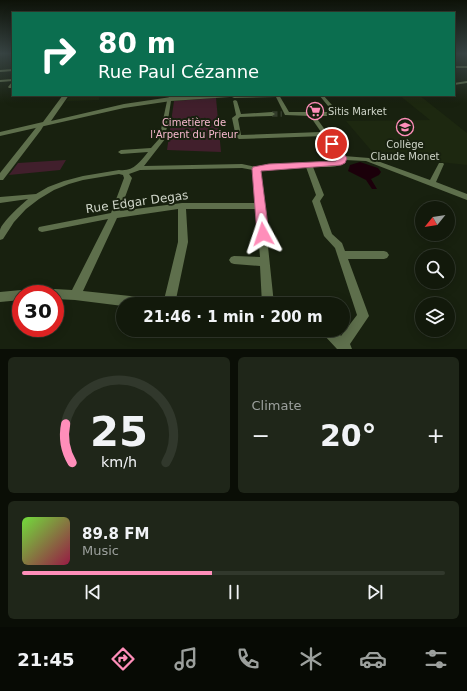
<!DOCTYPE html>
<meta charset="utf-8">
<style>
:root{--surface:#12190b;--page:#1f2619;--text:#f1f3f6;--muted:#9ca09d;--line:#31382c;--accent:#ff8eba}
body{margin:0;font-family:"DejaVu Sans",sans-serif;background:var(--page);color:var(--text);height:100vh;display:flex;flex-direction:column;font-size:15px;white-space:nowrap}
*{box-sizing:border-box;margin:0}
p{font-size:13px;color:var(--muted)}
.icon{flex:none;width:22px;height:22px;fill:none;stroke:currentColor;stroke-width:2;stroke-linecap:round;stroke-linejoin:round}
.map{position:relative;height:349px;overflow:hidden}
.sheet{display:flex;flex-direction:column;gap:8px;padding:8px;background:#0a0e06;flex:1}
.sheet>*{flex:none}
.hud{position:absolute;left:12px;top:12px;width:443px;height:84px;border-radius:0px;box-shadow:0 2px 10px #0003,0 0 0 1px var(--line);background:#0b6e4f;color:#fff;overflow:hidden}
.needle{width:26px;rotate:240deg}
.controls{position:absolute;left:415px;top:201px;display:grid;gap:8px}
.controls a{display:grid;place-items:center;width:40px;height:40px;border-radius:50%;background:var(--surface);box-shadow:0 2px 10px #0003,0 0 0 1px var(--line);font-size:20px}
.speed{position:absolute;left:12px;top:285px;display:flex;gap:8px;font-size:20px;font-weight:700;text-align:center}
.speed>*{display:grid;place-content:center;width:52px;height:52px;border-radius:50%;background:var(--surface);box-shadow:0 2px 10px #0003,0 0 0 1px var(--line);line-height:1}
.speed .limit{border:6px solid #d22;background:#fff;color:#111}
.pin{position:absolute;display:grid;place-items:center;width:34px;height:34px;color:#fff;margin:-17px;border:2px solid #fff;border-radius:50%;box-shadow:0 1px 4px #0007}
.me{position:absolute;width:44px;margin:-22px;rotate:355deg;stroke-linejoin:round;filter:drop-shadow(0 0 3px #0008)}
.turn{display:flex;align-items:center;gap:14px;height:84px;padding:0 20px;font-size:18px}
.turn .icon{width:52px;height:52px;stroke-width:2.5}
.turn b{display:block;font-size:28px;line-height:34px}
.big{font-size:30px;font-weight:600;line-height:1.1}
.sheet .tile{flex:1;display:flex;flex-direction:column;justify-content:center;gap:6px;min-width:0;padding:0 14px;border-radius:6px;background:var(--page)}
.sheet .dial{align-items:center;gap:0}
.dial svg{height:104px;overflow:visible;fill:none;stroke:var(--line);stroke-width:7;stroke-linecap:round;text-anchor:middle}
.dial text{fill:var(--text);stroke:none}
.song{display:flex;align-items:center;gap:12px}
.cover{width:48px;height:48px;border-radius:6px;background:linear-gradient(135deg,hsl(100 70% 55%),hsl(340 70% 35%))}
.played{height:4px;border-radius:2px;background:linear-gradient(90deg,var(--accent) 45%,var(--line) 45%)}
.keys{display:flex;justify-content:space-around;direction:ltr}
.heat{display:flex;justify-content:space-between;align-items:center;font-size:22px;direction:ltr}
.sheet .tiles{flex:1;display:grid;gap:8px;grid-template-columns:1fr 1fr}
.tile:last-child{grid-column:span 2}
.trip{position:absolute;left:116px;top:297px;width:234px;height:40px;border-radius:20px;background:var(--surface);box-shadow:0 2px 10px #0003,0 0 0 1px var(--line);font-weight:600;line-height:40px;text-align:center}
.tab-bar{display:flex;height:64px;justify-content:space-around;align-items:center;background:#070a04;color:var(--muted)}
.tab-bar .icon{width:28px;height:28px}
.tab-bar .active{color:var(--accent)}
.tab-bar b{font-size:18px;color:var(--text)}
.map>svg:first-child{display:block}
.built{fill:#1d2810}
.green{fill:#411f2c}
.water{fill:#1b000a}
.lines{fill:none;stroke-linecap:round;stroke-linejoin:round}
.minor-tunnel{stroke:#333c2b;stroke-width:5.5;stroke-dasharray:5.5 3;stroke-linecap:butt}
.minor{fill:#5e6f4c;fill-rule:evenodd}
.tertiary{fill:#5e6f4c;fill-rule:evenodd}
.route{fill:#ff8eba;stroke:#a65c79}
.labels{text-anchor:middle;stroke-width:4;stroke-linejoin:round;paint-order:stroke}
.far-poi-label{font-size:10px;fill:#cfd5c9;stroke:#18210f;text-anchor:start}
.far-park-label{font-size:10px;fill:#f8b9cf;stroke:#18210f}
.street-label{font-size:12px;fill:#cfd5c9;stroke:#18210f}
</style>
<div class="map">
<svg width="467" height="349" viewBox="0 0 467 349">
<rect width="100%" height="100%" fill="#18210f"/>
<!-- built -->
<path class="built" d="M71,95H100L99,100L66,101Z
M399,95H419L467,133V165L375,155L346,121L430,120Z"/>
<!-- green -->
<path class="green" d="M216,98L221,152L167,150L174,101Z
M66,160L60,170L9,175L18,163Z"/>
<!-- water -->
<path class="water" d="M360,162L378,168L381,172L379,175L371,179L377,189H372L366,180L348,171L350,165Z"/>
<g class="lines">
<!-- minor-tunnel -->
<path class="minor-tunnel" d="M272,114H282"/>
<!-- minor -->
<path class="minor" d="M13,79V81L0,82V80Z
M12,82H13V88H9L8,87Z
M170,95H174L171,101L165,139L144,166L242,164L256,167L269,164L336,162L339,160V158L324,136L239,139L236,137L232,118L236,115L233,101L235,100L237,101L241,114L272,112L275,114L272,116L240,117L238,119L241,135L321,132L310,116L285,115L276,97L234,98L232,97L234,96L279,95L289,112H333L319,95H323L340,114L337,116H315L344,156L369,158L430,180L439,163H443L444,164L436,182L467,194V200L366,161L345,160C340,170 323,166 313,167L324,195L320,201L332,234L342,243L345,251H384L387,252L389,255L387,258L384,259H348L369,316L350,344L352,349H337L323,334L321,330H336L341,336L357,315L335,248L324,236L312,201L316,195L306,167L269,168L260,170L274,304H262L260,266L234,264L231,263L229,260L231,257L234,256L260,257L256,209H186L188,242L175,304H163L178,242V209L117,218L83,291L149,298L153,300L155,304H123V306L75,300L55,299V294H27L28,290C34,288 44,288 50,290V292L51,290L55,289L72,290L108,219L42,232L39,231L38,229L39,227L111,213L124,178L123,175L119,174L83,180L69,184L54,190L39,199L26,209L14,222L3,239L0,240C0,237 0,233 0,230C2,222 21,205 28,199L0,203V197L36,194L48,187L64,181L83,176L119,170C133,172 140,162 148,152L121,154L118,152L121,150L151,148L159,139L167,101ZM242,168L253,170L255,203H182L120,211L132,178L129,174L140,170Z
M41,123L44,125L41,130L3,180H0V173L39,124Z
M21,290L25,291L26,294H21V300L0,302V292Z"/>
<!-- tertiary -->
<path class="tertiary" d="M454,66H467V68H454Z
M13,69V71L0,72V70Z
M467,81V83L454,85V83Z
M63,95H69L51,121L124,104L171,97L233,95L230,97L171,101L124,108L0,136V132L43,122Z"/>
</g>
<!-- sky -->
<linearGradient id="sky" x2="0" y2="1"><stop stop-color="#0d1208"/><stop offset="0.52" stop-color="#374342"/><stop offset="1" stop-color="#374342" stop-opacity="0"/></linearGradient>
<rect width="467" height="103" fill="url(#sky)"/>
<!-- route -->
<path class="route" d="M332,141L335,142L347,158L345,163L341,165L261,171L269,234L267,237L263,239L259,237L257,234L252,169L253,167L269,164L336,161L338,158L328,144Z"/>
<!-- icons -->
<defs>
<g id="supermarket-ring" transform="scale(0.9)"><circle r="9.5" fill="#18210f" stroke="#ff8eba" stroke-width="1.5"/><path d="M-6-5.5h2.5l.6 2H6L4.5 2H-2.5L-4.4-4H-6ZM-1.5 3.2a1.3 1.3 0 1 0 .1 0ZM3 3.2a1.3 1.3 0 1 0 .1 0Z" fill="#ff8eba"/></g>
<g id="school-ring" transform="scale(0.9)"><circle r="9.5" fill="#18210f" stroke="#ff8eba" stroke-width="1.5"/><path d="M0-5L7-2L0 1L-7-2ZM-4 1L0 2.5L4 1V4Q0 6-4 4Z" fill="#ff8eba"/></g>
</defs>
<g fill-rule="evenodd">
<use href="#supermarket-ring" x="315" y="111"/>
<use href="#school-ring" x="405" y="127"/>
</g>
<g class="labels">
<!-- far-poi labels -->
<g class="far-poi-label">
<text x="328" y="115">Sitis Market</text>
<text x="405" y="148" text-anchor="middle">Collège<tspan x="405" dy="12">Claude Monet</tspan></text>
</g>
<!-- far-park labels -->
<g class="far-park-label">
<text x="194" y="126">Cimetière de<tspan x="194" dy="12">l'Arpent du Prieur</tspan></text>
</g>
<!-- street labels -->
<g class="street-label">
<text transform="translate(137 202) rotate(-8)" y="4">Rue Edgar Degas</text>
</g>
</g>
</svg>
<div class="controls">
<a><svg class="needle" viewBox="-14 -14 28 28"><path d="M0-13l5 13h-10z" fill="#e53935"/><path d="M0 13l5-13h-10z" fill="#9ca09d"/></svg></a>
<a><svg class="icon" aria-label="search" viewBox="0 0 24 24"><circle cx="10" cy="10" r="6"/><path d="M15 15l6 6"/></svg></a>
<a><svg class="icon" aria-label="layers" viewBox="0 0 24 24"><path d="M12 4l9 5-9 5-9-5zM3 14l9 5 9-5"/></svg></a>
</div>
<div class="speed"><div class="limit">30</div></div>
<div class="pin" style="left:332px;top:144px;background:#d93025"><svg class="icon" aria-label="arrive" viewBox="0 0 24 24"><path d="M6 21V4h12l-3 4 3 4H6"/></svg></div>
<svg class="me" style="left:263px;top:234px" viewBox="-20 -20 40 40"><path d="M0-17L14 15 0 8-14 15z" fill="#ff8eba" stroke="#fff" stroke-width="4"/></svg>
<div class="trip">21:46 · 1 min · 200 m</div>
<div class="hud">
<div class="turn"><svg class="icon" aria-label="right" viewBox="0 0 24 24"><path d="M7 20v-9h11M14 6l5 5-5 5"/></svg><div><b>80 m</b>Rue Paul Cézanne</div></div>
</div>
</div>
<section class="sheet">
<div class="tiles">
<div class="tile dial"><svg viewBox="0 0 100 80">
<path d="M14 69A42 42 0 1 1 86 69"/>
<path d="M14 69A42 42 0 0 1 9 39" stroke="#ff8eba"/>
<text x="50" y="56" font-size="32" font-weight="700">25</text>
<text x="50" y="72" font-size="11">km/h</text>
</svg></div>
<div class="tile"><p>Climate</p>
<div class="heat"><a>−</a><b class="big">20°</b><a>+</a></div>
</div>
<div class="tile">
<div class="song"><i class="cover"></i><div><b>89.8 FM</b><p>Music</p></div></div>
<div class="played"></div>
<div class="keys"><svg class="icon" aria-label="previous" viewBox="0 0 24 24"><path d="M18 5L8 12l10 7zM5 5v14"/></svg><svg class="icon" aria-label="pause" viewBox="0 0 24 24"><path d="M8 5v14M16 5v14"/></svg><svg class="icon" aria-label="next" viewBox="0 0 24 24"><path d="M6 5l10 7-10 7zM19 5v14"/></svg></div>
</div>
</div>
</section>
<nav class="tab-bar">
<b>21:45</b>
<svg class="icon active" aria-label="directions" viewBox="0 0 24 24"><path d="M12 3l9 9-9 9-9-9zM9 14v-3h6M13 9l2 2-2 2"/></svg>
<svg class="icon" aria-label="music" viewBox="0 0 24 24"><path d="M9 18V5l10-2v13"/><circle cx="6" cy="18" r="3"/><circle cx="16" cy="16" r="3"/></svg>
<svg class="icon" aria-label="phone" viewBox="0 0 24 24"><path d="M5 4h4l2 5-3 2q2 4 5 5l2-3 5 2v4C11 20 4 13 5 4z"/></svg>
<svg class="icon" aria-label="climate" viewBox="0 0 24 24"><path d="M12 3v18M4 7l16 10M4 17L20 7"/></svg>
<svg class="icon" aria-label="car" viewBox="0 0 24 24"><path d="M5 17H2v-5l4-1 3-4h7l3 4 3 1v5h-3M9 17h6M6 11h13"/><circle cx="7" cy="17" r="2"/><circle cx="17" cy="17" r="2"/></svg>
<svg class="icon" aria-label="filters" viewBox="0 0 24 24"><path d="M4 7h16M4 17h16"/><circle cx="9" cy="7" r="2"/><circle cx="15" cy="17" r="2"/></svg>
</nav>
